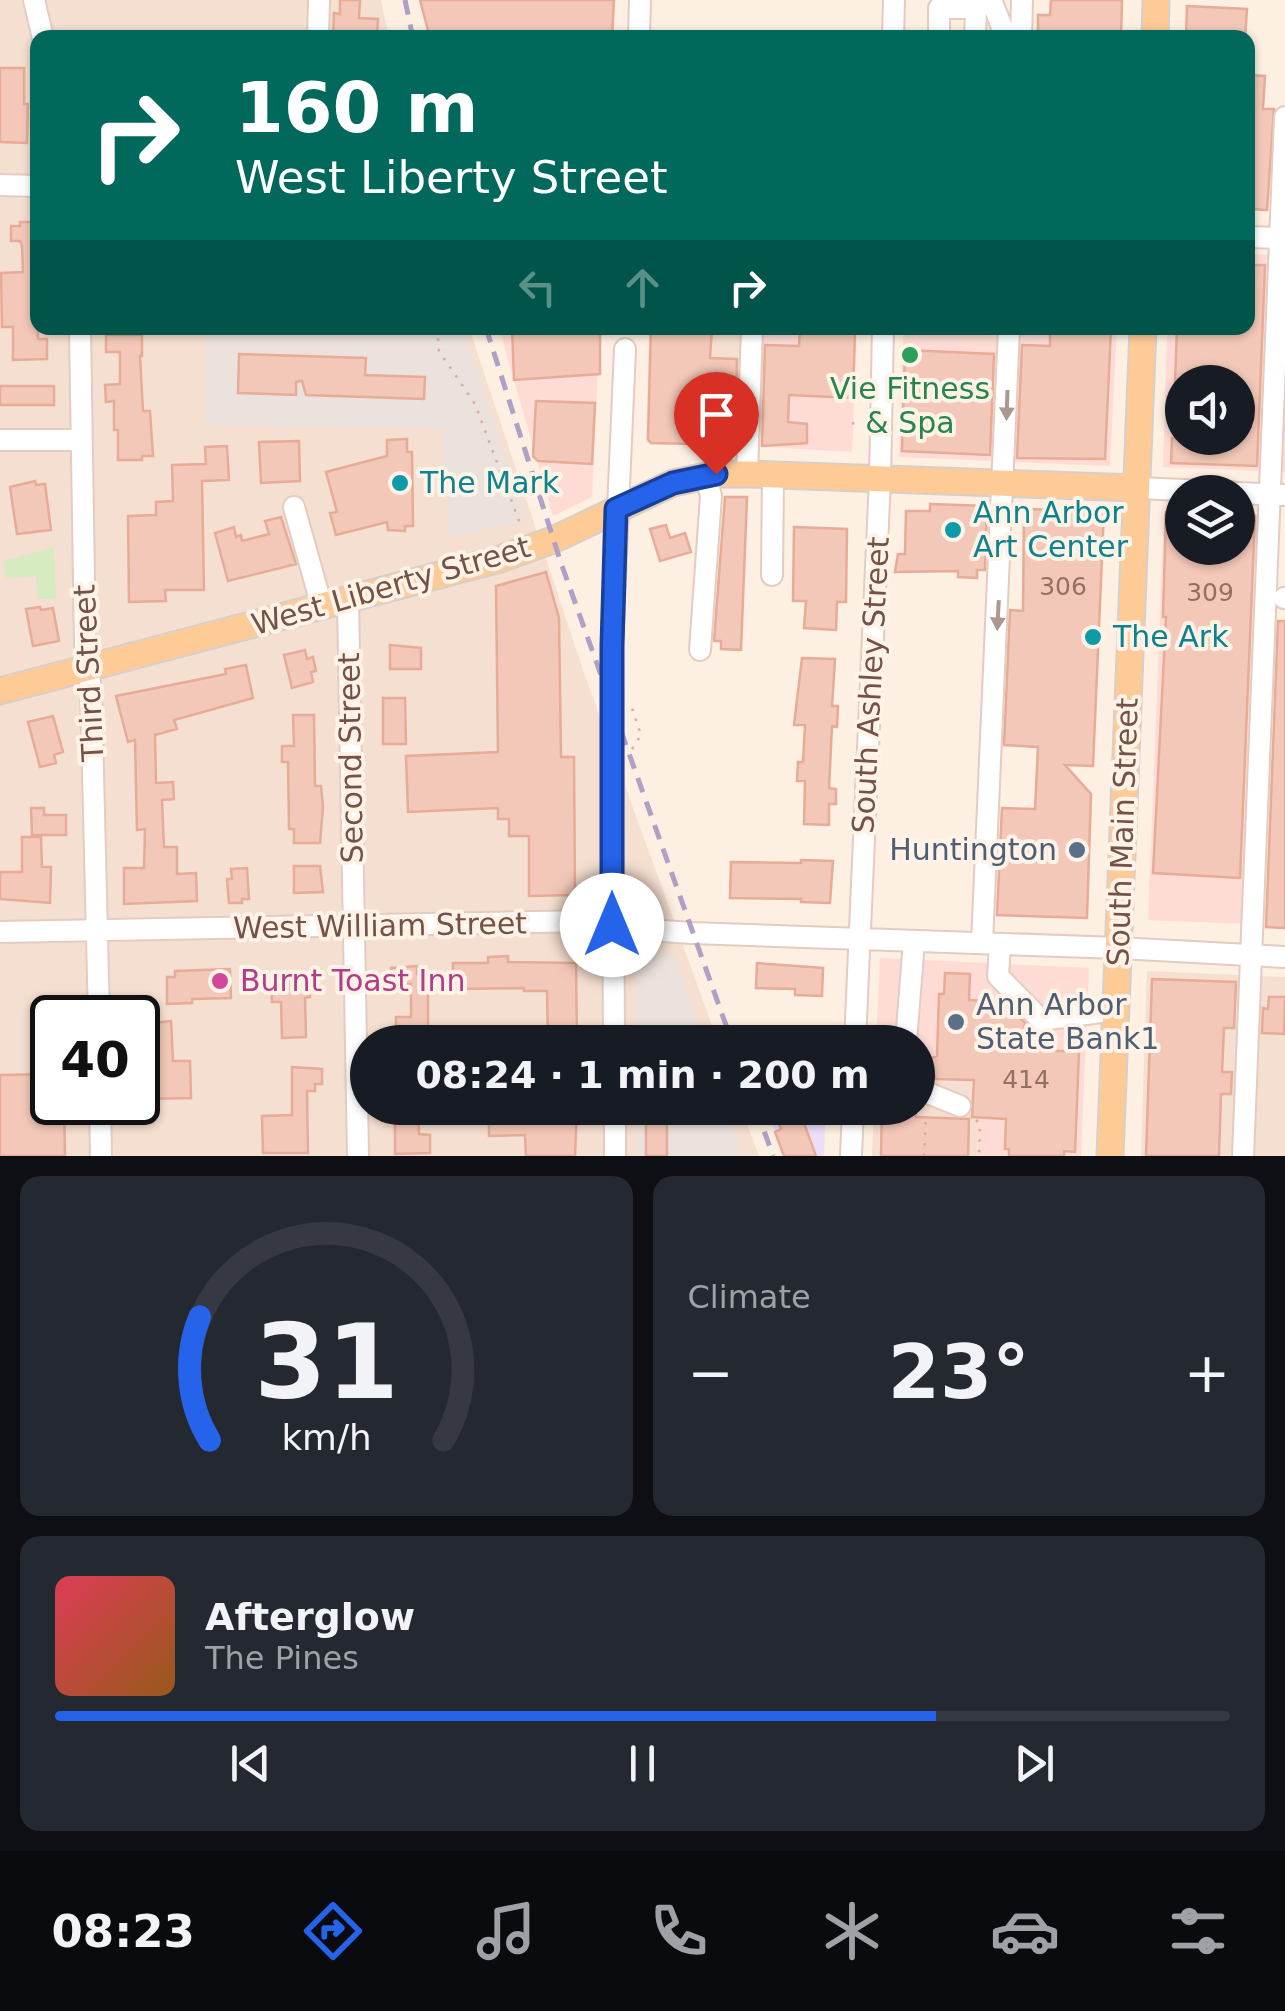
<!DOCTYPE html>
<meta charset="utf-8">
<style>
:root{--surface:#171b24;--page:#242831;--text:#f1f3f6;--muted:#9ea1a6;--line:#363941;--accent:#2563eb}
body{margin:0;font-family:"DejaVu Sans",sans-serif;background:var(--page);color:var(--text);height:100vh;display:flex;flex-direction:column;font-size:38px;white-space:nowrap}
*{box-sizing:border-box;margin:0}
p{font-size:32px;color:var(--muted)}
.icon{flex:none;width:55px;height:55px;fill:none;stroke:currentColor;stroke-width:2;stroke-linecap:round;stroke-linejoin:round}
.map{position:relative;height:1156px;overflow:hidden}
.sheet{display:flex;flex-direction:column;gap:20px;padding:20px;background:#0d0f14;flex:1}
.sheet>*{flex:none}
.guide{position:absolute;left:30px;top:30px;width:1225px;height:305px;border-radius:20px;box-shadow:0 2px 8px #0004;background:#00695c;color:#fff;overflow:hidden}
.tools{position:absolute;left:1165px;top:365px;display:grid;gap:20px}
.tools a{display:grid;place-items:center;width:90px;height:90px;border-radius:50%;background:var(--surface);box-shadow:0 2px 8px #0004;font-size:50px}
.speed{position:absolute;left:30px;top:995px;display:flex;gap:20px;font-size:50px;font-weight:700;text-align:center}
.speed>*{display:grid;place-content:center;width:130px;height:130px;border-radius:50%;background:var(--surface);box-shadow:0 2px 8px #0004;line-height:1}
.speed .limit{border:5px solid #111;border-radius:15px;background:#fff;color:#111}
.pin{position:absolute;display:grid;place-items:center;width:85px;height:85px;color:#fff;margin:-102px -42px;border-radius:50% 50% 50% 0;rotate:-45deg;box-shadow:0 0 10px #0007}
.pin .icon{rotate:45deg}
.me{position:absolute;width:110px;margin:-55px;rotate:0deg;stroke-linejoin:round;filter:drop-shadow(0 0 8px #0008)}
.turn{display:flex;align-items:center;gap:35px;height:210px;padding:0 40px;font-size:45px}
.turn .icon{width:130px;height:130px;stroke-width:2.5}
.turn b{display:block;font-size:70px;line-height:85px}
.lanes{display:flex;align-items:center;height:95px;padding:0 40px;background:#0003;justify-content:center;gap:50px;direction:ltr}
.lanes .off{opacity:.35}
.big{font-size:75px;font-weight:600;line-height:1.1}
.sheet .widget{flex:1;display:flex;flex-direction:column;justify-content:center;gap:15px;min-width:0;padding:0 35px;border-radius:20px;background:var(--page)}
.sheet .dial{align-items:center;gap:0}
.dial svg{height:260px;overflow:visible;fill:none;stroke:var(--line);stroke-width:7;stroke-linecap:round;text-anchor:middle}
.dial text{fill:var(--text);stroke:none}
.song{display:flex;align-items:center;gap:30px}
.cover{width:120px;height:120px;border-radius:15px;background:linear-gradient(135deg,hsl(350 70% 55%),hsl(30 70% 35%))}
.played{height:10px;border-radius:5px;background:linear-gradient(90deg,var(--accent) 75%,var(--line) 75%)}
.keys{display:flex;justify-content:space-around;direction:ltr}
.heat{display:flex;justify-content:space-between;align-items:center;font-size:55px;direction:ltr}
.sheet .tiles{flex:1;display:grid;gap:20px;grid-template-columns:1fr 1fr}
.widget:last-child{grid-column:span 2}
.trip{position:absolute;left:350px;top:1025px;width:585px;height:100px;border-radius:50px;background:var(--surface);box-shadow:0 2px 8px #0004;font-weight:600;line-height:100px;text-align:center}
.tabs{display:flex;height:160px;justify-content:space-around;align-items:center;background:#090b0e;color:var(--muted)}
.tabs .icon{width:70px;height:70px}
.tabs .selected{color:var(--accent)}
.tabs b{font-size:45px;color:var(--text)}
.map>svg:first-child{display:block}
.residential{fill:#f5dfd0;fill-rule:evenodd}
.commercial{fill:#fedcd5;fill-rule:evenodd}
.industrial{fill:#ece2dd}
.education{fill:#ecdef9}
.green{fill:#d7ebc0}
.building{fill:#f3c8b8;stroke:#e7ac98;stroke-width:2.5}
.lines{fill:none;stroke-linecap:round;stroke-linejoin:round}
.minor-casing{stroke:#e4ccc0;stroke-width:24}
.major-casing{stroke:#d8cfcb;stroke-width:29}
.path{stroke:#d8ab9b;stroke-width:2.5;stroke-dasharray:2.5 8;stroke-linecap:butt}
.minor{stroke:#fff;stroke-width:20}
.major{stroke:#fecb97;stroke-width:25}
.rail{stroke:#b0a0c6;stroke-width:5;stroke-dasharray:15 10;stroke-linecap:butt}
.oneway{fill:#ac9791}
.route-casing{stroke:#184099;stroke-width:25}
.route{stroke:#2563eb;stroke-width:18}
.leisure-dot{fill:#2e9e5b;stroke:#fff3e8;stroke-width:4}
.culture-dot{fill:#0f9aa8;stroke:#fff3e8;stroke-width:4}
.service-dot{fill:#5c6f8a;stroke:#fff3e8;stroke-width:4}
.hotel-dot{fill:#d1479c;stroke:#fff3e8;stroke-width:4}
.labels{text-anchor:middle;stroke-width:8;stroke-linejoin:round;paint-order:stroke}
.number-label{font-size:25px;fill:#947063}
.leisure-label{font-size:30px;fill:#27864d;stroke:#fff3e8}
.culture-label{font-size:30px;fill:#0d838f;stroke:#fff3e8;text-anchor:start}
.street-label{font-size:30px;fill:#755247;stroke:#fff3e8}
.service-label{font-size:30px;fill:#4e5e75;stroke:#fff3e8;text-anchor:end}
.hotel-label{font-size:30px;fill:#b23c85;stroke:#fff3e8;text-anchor:start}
</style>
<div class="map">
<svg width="1285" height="1156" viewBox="0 0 1285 1156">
<rect width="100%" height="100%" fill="#fdefe1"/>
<!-- residential -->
<path class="residential" d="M0,0H381L389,37L38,38V328H469L584,673L718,1042H368V1108H741L759,1156H0ZM52,1018H138V1102H52Z
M649,328H747L742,444L646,443Z
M1147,971L1285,977V1156H1141Z
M918,1081L971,1083L970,1116L978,1117L977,1156H872L874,1108H918Z"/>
<!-- commercial -->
<path class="commercial" d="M1248,254L1285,255V472L1163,467L1167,328H1248ZM1182,382H1238V438H1182Z
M499,328H600L592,497L553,516Z
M755,328H857L852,452L751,446Z
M903,328H1117L1110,466L899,457Z
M1164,514H1182V548H1238V516L1263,517L1248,924L1148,920Z
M880,958L1089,968L1081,1156H977L978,1118L970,1117L971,1083L918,1081V1042H876Z"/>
<!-- industrial -->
<path class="industrial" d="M206,328H463L526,520L450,538L442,428L205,425Z
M635,953H673L704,1042H636Z
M637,1108H726L743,1156H638Z"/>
<!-- education -->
<path class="education" d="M766,1108H826L824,1156H783Z"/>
<!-- green -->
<path class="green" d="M54,547L56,599H38L36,576L7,579L3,561Z"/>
<!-- building -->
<path class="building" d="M340,0H360L359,18L378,19L377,38H333L334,13L340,14Z
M420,0H614L612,38H430Z
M1051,0H1122L1121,38H1051V33L1038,32V15H1050Z
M1187,6L1247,9L1245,38H1186Z
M0,68H24V104H28L27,143L0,142Z
M1248,75L1265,76L1263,109H1274L1267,210L1248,209Z
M20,222H38V339H47V359L13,360V327H2L1,273L23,272L22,246L20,241H11V226H20Z
M1248,265H1265L1257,466L1171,463L1172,438H1238V382H1175L1177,328H1248Z
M512,328H600V374L514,380Z
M651,328H712L710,358L737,359L736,392H717L716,412H698L697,444L651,443L648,439Z
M800,328H855L853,398L789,395L788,422L807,424V443L762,446L765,345L799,346Z
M1064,328H1111L1105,459L1017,458L1022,345L1050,346V332H1064Z
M106,335H142V356H140L143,411H150L153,456H142V460H118V430H114V401L106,402L105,385L120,384V352H106Z
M905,350L994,354L990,455L902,451Z
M239,354L366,358L365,375L425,377L424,399L306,395L302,381L296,382V395L238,393Z
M0,386H54V405H0Z
M536,401L595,403L592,464L538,461L533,456Z
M407,439V452H412L413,526H405V531L388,530L387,522L336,535L330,513L337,512L326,472L387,456V440Z
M299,441L300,481L261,483L259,442Z
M227,446L229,480L202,481L204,590H165L166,601L129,602L128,516L156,515V502L173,501L172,465L206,464L205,447Z
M35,481L36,485L45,484L51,530L17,534L10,487Z
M725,497H747L741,650L721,649V641H714Z
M930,504L987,506L985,570H977V578L958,577V571L895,572L898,554H905L906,511H930Z
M1024,509L1104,511L1093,766L1065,765L1091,794L1087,918L997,915L1002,808L1035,809L1038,747L1004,745L1010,610L1023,611Z
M1166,512L1182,513V548H1238V515L1255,516L1240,878L1153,873L1166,617H1163Z
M281,517L296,564L228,581L215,533L234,527L236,537L241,535L242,541L269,534L265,521Z
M666,525L670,538L685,533L691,552L660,561L650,529Z
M794,527L847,529L846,602H837L836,630L804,628L806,601H793Z
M546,572L559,618L561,757H574L575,895L529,896V836H509V819H498V808L408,812L406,756L498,752L496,586Z
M40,607L41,610L53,608L59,641L33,646L26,609Z
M1278,621H1285V928L1266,927Z
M390,645L421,648V669H390Z
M305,650L307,659L313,657L316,671L311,672L313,682L292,688L284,655Z
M802,658L835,659L832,706H838L837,727L832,726L829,788L836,789V804H829V825L804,824L805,781H797L798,762H803L805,725H794Z
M246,665L253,698L174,720L177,729L155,735L156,783L173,782L174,799L162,800L164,847H177V874L196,873L197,901L124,904V868H144L145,829L137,830L135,740L128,742L116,696L226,674L225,669Z
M383,698H405L406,744H383Z
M293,715H314L315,786H321L323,807L320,843H294V829H289L288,762H282V746H294Z
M53,716L63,752L54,755L56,763L40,767L28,722Z
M31,808H44V815H66V835H32Z
M22,837H41L42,867H51L50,903L0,899V872H22Z
M801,860L833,861L830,903L801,902V899L730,898L731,862L801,863Z
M294,866H320L323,892L294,893Z
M247,868L249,899H242V903H229L227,879H232L231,869Z
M508,956V962L576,963L577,1041L548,1042L547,991H524V988L453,989V963H488V957Z
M757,963L823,968L822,996L795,995V989L756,988Z
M417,966V974H428V1035H396V1017H411V984H392L391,968Z
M230,969L231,998L192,999V1003L167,1004V977H175V971Z
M945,973L970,974L969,1000L1004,1002L1025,1023L1023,1049L1079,1052L1075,1152L1064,1151V1156H1009V1149H1005L1006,1119L972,1117L974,1080L936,1079L927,1060L937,1056L939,994H944Z
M308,977L310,997L305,998L306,1037L282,1038L281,1002H272L271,980Z
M1152,979L1236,982L1234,1028H1224L1222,1072H1232L1231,1094H1221L1219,1156H1146Z
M1269,997H1285L1284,1034L1262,1033L1263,1008L1268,1009Z
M171,1021L173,1061H190L191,1098L146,1099L145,1043H138V1025Z
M292,1067L322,1069V1084H315V1091H307L308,1153H263L262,1116L292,1115Z
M52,1074V1102H64L65,1156H0V1075Z
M395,1108H418L419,1134L430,1135V1153L395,1154Z
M541,1108H577L575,1156H526L525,1135L489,1136V1120L541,1119Z
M882,1108H916V1117L969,1119L968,1156H881Z
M667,1109V1156H646V1110Z
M801,1115L816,1156H784L775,1132L781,1129L779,1124Z"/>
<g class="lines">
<!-- minor casing -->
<g class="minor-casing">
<path id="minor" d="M34,0L43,38
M991,0L1002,27L1001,38
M318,38L319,0
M639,38L640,0
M893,38L894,0
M939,38V8H976L975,38
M1021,38L1022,0
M0,185L38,186
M1248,237L1285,238
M80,328L85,644L91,690L99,1018
M0,440H80
M747,474L752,328
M1136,488L1232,492
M1238,493L1285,495
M294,507L322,607
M772,575L773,475
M1284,598H1285
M348,600L358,1156
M700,650L711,496L706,476
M0,932L589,921L634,929L692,933L1119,948L1285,957
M982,943L1009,328
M1000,944L998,976L1041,1020L1116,1010
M614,1042L612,646L625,349
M855,1042L880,478L883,328
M906,1042L914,941
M918,1089L960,1106
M100,1102L101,1156
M615,1108V1156
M851,1156L853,1108
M1243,1156L1285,117"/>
</g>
<!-- major casing -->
<g class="major-casing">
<path id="major" d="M1155,38L1156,0
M0,691L500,559L553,540L673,483L716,474H747L1136,488
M1110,1156L1143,328"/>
</g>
<!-- path -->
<path class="path" d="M437,328L439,351L475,404L521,526
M852,423L855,424
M632,749L641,735L632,708
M976,1120L980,1124L979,1156
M924,1156L926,1114"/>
<!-- minor -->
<use href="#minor" class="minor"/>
<!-- major -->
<use href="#major" class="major"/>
<!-- rail -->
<path class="rail" d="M405,0L413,38
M486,328L561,563L732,1042
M756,1108L773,1156"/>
</g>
<!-- one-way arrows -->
<defs><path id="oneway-solid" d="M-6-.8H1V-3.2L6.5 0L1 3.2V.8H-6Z" transform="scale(2.5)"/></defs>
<g class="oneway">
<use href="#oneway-solid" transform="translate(1007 405) rotate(92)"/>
<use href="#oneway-solid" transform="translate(998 615) rotate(93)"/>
</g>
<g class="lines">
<!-- route casing -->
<g class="route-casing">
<path id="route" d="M612,925V646L616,509L673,483L716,474"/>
</g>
<!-- route -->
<use href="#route" class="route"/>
</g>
<!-- markers -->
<circle class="leisure-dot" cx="910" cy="355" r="10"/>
<g class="culture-dot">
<circle cx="400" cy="483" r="10"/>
<circle cx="953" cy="530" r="10"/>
<circle cx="1093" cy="637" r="10"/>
</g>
<g class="service-dot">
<circle cx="1077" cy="850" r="10"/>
<circle cx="956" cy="1022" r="10"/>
</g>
<circle class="hotel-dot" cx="220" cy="981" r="10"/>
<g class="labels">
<!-- number labels -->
<g class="number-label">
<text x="1063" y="595">306</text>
<text x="1210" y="601">309</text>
<text x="1026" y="1088">414</text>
</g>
<!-- leisure labels -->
<g class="leisure-label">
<text x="910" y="399">Vie Fitness<tspan x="910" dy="34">&amp; Spa</tspan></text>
</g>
<!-- culture labels -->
<g class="culture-label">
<text x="420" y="493">The Mark</text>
<text x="973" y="523">Ann Arbor<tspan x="973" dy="34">Art Center</tspan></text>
<text x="1113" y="647">The Ark</text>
</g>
<!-- street labels -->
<g class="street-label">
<text transform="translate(391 586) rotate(-16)" y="10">West Liberty Street</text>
<text transform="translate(89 673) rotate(-93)" y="10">Third Street</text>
<text transform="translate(871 685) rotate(-87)" y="10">South Ashley Street</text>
<text transform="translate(351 758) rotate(-91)" y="10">Second Street</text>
<text transform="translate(1123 832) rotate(-88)" y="10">South Main Street</text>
<text transform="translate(380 926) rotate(-1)" y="10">West William Street</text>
</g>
<!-- service labels -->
<g class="service-label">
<text x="1057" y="860">Huntington</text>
<text x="976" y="1015" text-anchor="start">Ann Arbor<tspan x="976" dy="34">State Bank1</tspan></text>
</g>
<!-- hotel labels -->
<g class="hotel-label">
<text x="240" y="991">Burnt Toast Inn</text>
</g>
</g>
</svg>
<div class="tools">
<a><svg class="icon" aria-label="sound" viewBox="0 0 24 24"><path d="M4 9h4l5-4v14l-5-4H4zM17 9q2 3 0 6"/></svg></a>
<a><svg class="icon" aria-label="layers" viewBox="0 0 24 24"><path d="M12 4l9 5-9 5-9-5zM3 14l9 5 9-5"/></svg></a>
</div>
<div class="speed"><div class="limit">40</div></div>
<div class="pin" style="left:716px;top:474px;background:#d93025"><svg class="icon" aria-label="arrive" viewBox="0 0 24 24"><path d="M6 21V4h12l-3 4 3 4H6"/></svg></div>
<svg class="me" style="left:612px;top:925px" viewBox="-20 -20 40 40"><circle r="19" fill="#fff"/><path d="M0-13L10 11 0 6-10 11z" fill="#2563eb"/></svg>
<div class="trip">08:24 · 1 min · 200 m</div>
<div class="guide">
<div class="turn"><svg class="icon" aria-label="right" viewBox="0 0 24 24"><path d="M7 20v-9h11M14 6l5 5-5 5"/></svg><div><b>160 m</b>West Liberty Street</div></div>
<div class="lanes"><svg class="icon off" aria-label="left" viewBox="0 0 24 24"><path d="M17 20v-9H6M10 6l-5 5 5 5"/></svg><svg class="icon off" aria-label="ahead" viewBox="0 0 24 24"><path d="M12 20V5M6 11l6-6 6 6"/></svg><svg class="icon" aria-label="right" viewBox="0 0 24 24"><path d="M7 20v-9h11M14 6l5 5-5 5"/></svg></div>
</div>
</div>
<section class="sheet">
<div class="tiles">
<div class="widget dial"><svg viewBox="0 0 100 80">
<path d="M14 69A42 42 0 1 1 86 69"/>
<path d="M14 69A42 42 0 0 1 11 31" stroke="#2563eb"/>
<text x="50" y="56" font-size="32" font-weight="700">31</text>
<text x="50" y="72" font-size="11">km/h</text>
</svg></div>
<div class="widget"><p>Climate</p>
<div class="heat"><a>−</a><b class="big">23°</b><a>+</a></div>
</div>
<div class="widget">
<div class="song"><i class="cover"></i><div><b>Afterglow</b><p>The Pines</p></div></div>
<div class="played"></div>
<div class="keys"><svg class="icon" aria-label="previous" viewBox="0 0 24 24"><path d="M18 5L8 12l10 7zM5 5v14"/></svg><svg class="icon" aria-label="pause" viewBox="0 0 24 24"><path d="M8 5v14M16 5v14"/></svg><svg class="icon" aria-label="next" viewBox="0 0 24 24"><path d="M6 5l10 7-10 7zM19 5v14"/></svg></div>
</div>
</div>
</section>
<nav class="tabs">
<b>08:23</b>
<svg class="icon selected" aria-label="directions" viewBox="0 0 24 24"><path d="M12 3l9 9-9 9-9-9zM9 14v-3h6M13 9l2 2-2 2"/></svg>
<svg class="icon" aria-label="music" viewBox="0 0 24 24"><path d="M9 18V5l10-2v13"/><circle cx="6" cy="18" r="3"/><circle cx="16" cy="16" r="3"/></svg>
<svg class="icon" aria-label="phone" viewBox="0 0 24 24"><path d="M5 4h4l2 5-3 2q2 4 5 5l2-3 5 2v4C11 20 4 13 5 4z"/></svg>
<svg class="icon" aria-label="climate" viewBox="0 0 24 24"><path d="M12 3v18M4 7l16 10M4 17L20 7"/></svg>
<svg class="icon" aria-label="car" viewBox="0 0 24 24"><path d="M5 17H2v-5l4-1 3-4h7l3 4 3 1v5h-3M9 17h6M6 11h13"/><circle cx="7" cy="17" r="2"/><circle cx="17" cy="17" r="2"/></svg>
<svg class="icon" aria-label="filters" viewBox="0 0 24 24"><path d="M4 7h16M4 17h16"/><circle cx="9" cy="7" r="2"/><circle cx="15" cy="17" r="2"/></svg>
</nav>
